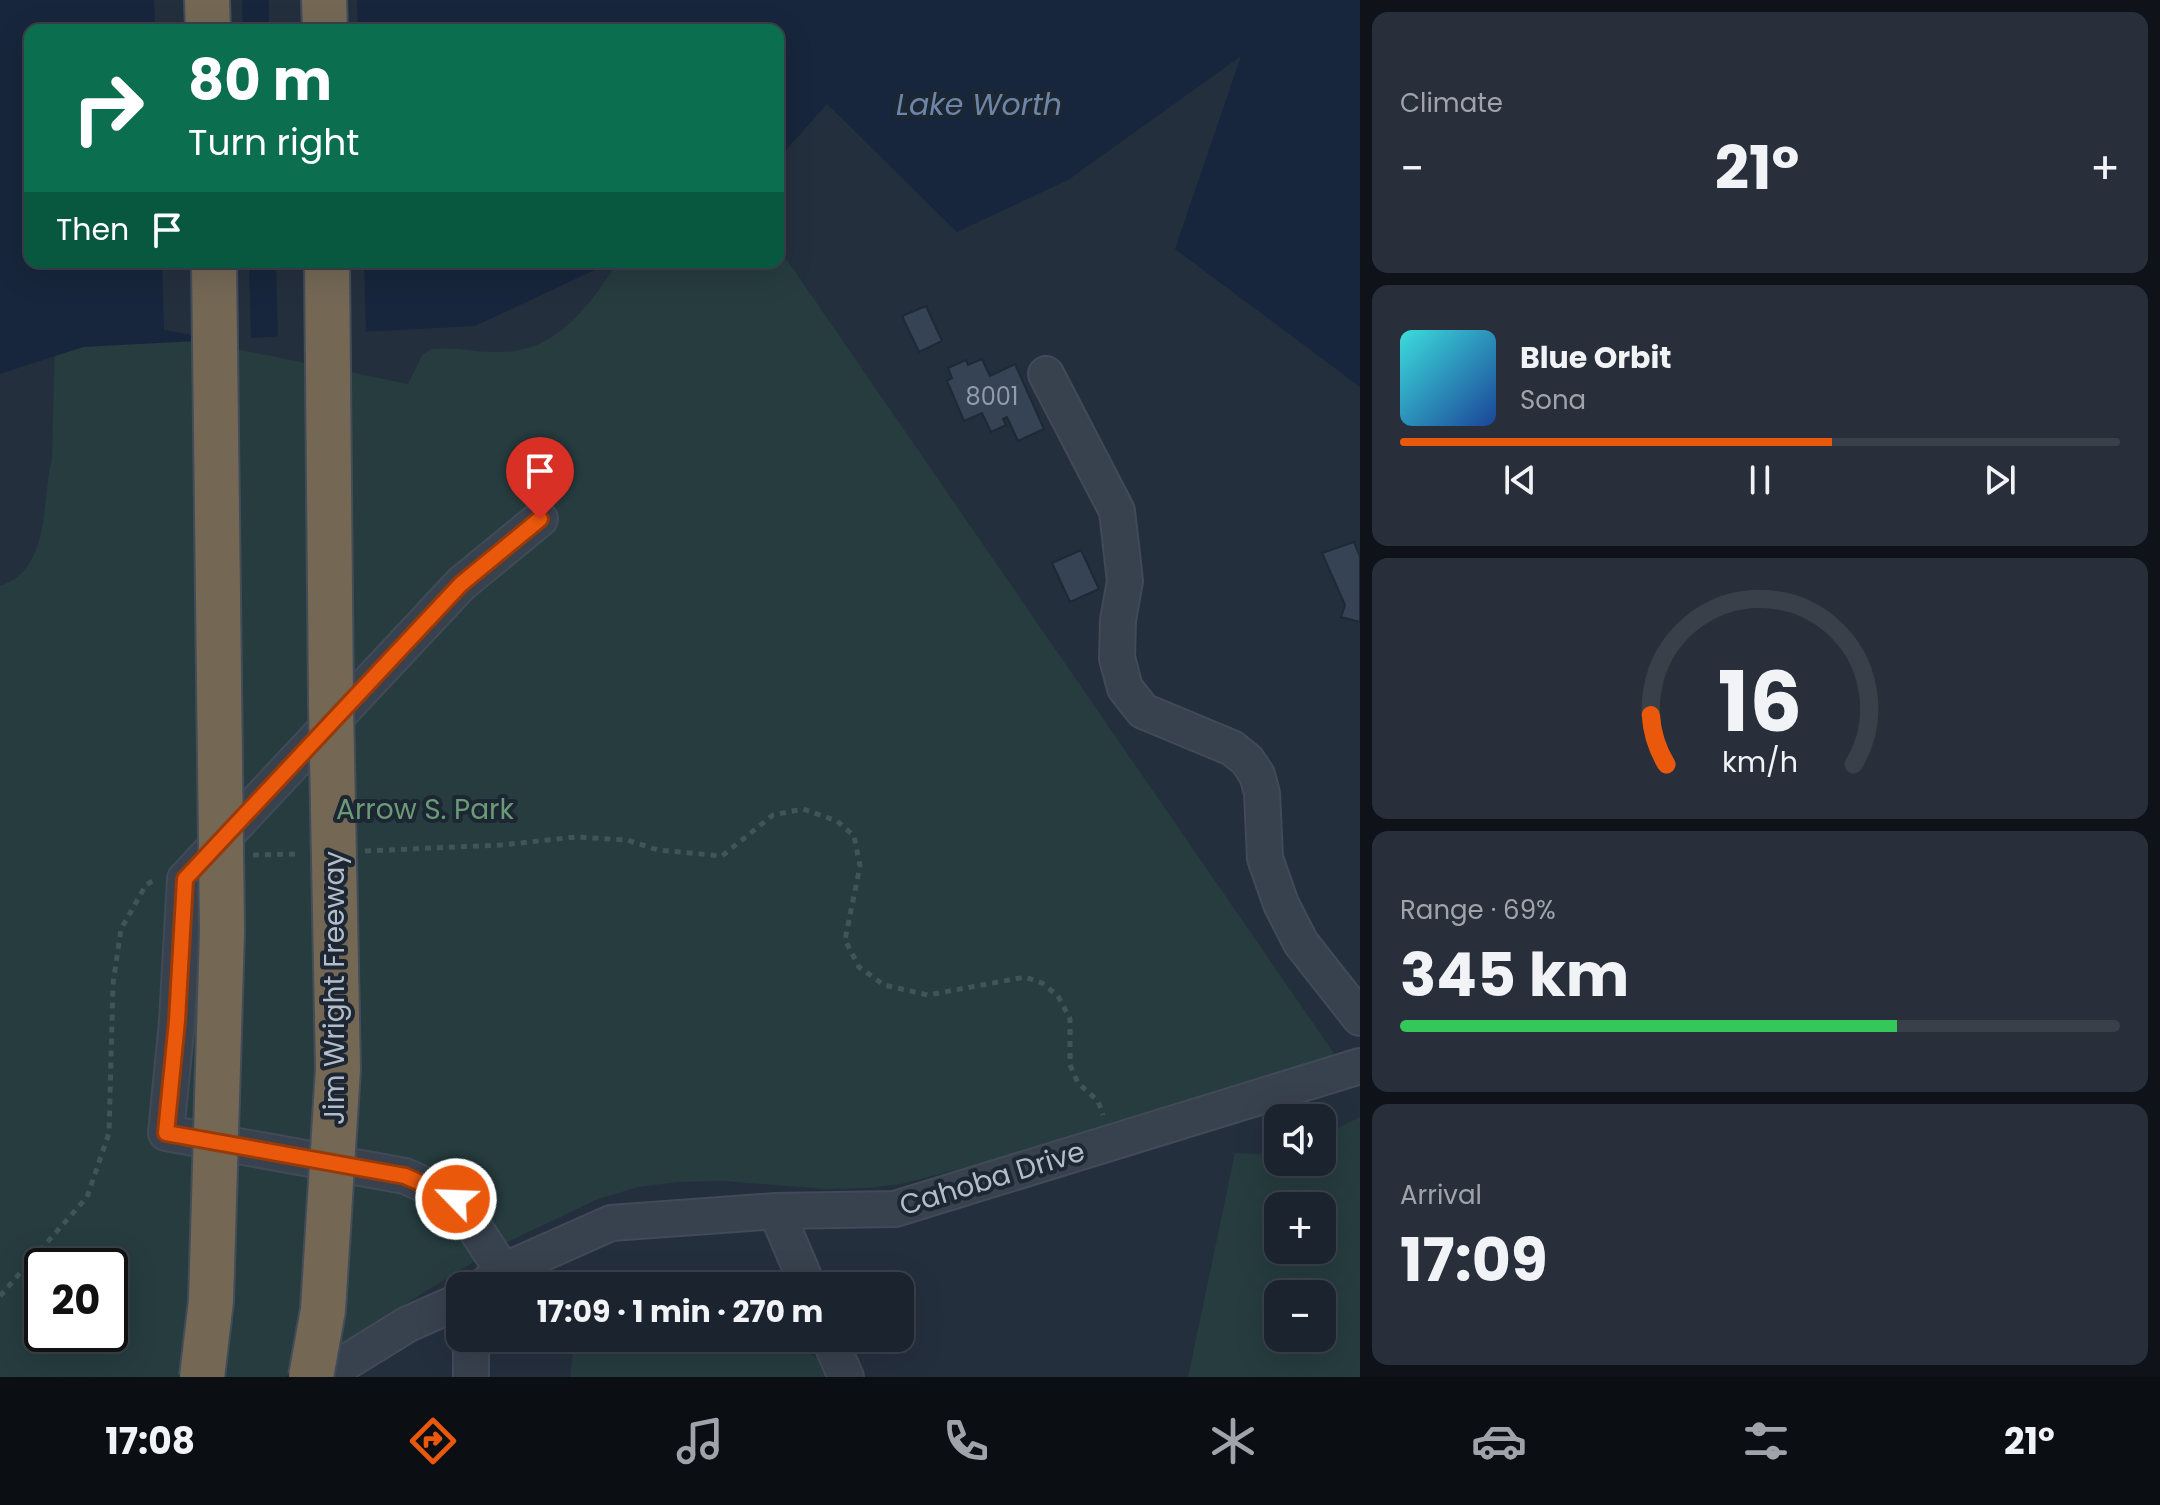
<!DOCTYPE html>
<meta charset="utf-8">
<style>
:root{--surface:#1b232e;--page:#282f3a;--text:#f1f3f6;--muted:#a0a4aa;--line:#39404a;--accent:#ea580c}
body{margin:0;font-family:Poppins,sans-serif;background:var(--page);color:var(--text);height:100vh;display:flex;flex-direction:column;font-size:30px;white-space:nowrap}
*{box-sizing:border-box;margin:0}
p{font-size:26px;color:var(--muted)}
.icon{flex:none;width:44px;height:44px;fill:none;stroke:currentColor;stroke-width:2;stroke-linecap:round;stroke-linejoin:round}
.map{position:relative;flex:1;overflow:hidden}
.details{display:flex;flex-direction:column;gap:12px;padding:12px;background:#0f1319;width:800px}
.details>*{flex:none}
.banner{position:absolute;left:24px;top:24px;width:760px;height:244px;border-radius:16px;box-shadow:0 8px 32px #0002,0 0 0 2px var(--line);background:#0b6e4f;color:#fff;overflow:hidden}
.tools{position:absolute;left:1264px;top:1104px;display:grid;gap:16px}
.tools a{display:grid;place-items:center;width:72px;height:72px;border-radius:16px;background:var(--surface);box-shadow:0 8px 32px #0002,0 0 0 2px var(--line);font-size:40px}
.speed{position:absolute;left:24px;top:1248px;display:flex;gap:16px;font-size:40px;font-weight:700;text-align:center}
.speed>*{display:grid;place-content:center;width:104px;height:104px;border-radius:50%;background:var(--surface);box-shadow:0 8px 32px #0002,0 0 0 2px var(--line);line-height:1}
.speed .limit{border:4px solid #111;border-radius:12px;background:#fff;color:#111}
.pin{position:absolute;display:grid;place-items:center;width:68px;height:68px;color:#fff;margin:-82px -34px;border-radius:50% 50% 50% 0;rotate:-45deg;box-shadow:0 0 8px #0007}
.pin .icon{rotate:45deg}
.me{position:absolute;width:88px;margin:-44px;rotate:294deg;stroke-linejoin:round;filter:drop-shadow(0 0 6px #0008)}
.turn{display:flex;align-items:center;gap:28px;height:168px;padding:0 32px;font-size:36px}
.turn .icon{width:104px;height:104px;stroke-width:2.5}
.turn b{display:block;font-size:56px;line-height:68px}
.then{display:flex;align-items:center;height:76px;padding:0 32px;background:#0003;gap:16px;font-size:30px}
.big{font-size:60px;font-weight:700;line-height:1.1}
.details .card{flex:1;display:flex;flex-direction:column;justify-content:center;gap:12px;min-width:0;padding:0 28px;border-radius:16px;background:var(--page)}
.details .dial{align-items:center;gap:0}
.dial svg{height:208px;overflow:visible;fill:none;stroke:var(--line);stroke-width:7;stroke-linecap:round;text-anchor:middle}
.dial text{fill:var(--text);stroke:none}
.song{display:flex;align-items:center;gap:24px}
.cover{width:96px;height:96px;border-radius:12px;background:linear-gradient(135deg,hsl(180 70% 55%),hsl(220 70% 35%))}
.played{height:8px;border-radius:4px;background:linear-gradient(90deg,var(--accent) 60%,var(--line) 60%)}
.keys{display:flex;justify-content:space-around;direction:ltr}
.heat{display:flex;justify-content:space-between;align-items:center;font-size:44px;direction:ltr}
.charge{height:12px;border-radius:6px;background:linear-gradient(90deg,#34c759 69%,var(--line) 0)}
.trip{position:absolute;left:446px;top:1272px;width:468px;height:80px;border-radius:16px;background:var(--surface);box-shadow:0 8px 32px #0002,0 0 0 2px var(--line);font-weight:700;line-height:80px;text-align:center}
.dock{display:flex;height:128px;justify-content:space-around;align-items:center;background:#0b0e12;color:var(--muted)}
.dock .icon{width:56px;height:56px}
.dock .current{color:var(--accent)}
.dock b{font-size:36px;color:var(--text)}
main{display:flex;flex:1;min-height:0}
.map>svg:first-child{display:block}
.green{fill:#263c3f;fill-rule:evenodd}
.water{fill:#17263c}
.pier{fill:#242f3e}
.building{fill:#364354;stroke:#1f2835;stroke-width:2}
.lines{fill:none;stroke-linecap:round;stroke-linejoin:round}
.minor-casing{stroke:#414a57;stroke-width:38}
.highway-casing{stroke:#434c59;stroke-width:48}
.path{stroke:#3f5557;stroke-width:5;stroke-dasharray:6 6;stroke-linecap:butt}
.minor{stroke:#38414e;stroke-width:34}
.highway{stroke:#746855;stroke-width:44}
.highway-bridge-casing{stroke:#434c59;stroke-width:48;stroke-linecap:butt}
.highway-bridge{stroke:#746855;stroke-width:44}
.route-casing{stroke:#983908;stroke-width:20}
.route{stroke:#ea580c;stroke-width:14}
.labels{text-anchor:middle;stroke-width:8;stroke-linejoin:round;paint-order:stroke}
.number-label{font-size:24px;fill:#929caa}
.park-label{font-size:28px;fill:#6b9a76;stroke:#1d2633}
.street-label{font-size:28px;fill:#b4bcc9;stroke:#1d2633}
.water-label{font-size:30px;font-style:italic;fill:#6d86a8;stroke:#1d2633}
</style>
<main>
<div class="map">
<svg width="1360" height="1377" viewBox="0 0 1360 1377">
<rect width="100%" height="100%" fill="#242f3e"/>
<!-- green -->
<path class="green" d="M778,247L1335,1055L1286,1077L1042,1148L901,1184L868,1188L825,1189L724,1181L678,1182L638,1187L598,1199L503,1244L286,1377H0V586C52,569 41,499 52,458L55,335L158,333L408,384L423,354L431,349C454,346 477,353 500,352C558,352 589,305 618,262H778ZM42,1266H110V1334H42Z
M1360,1117V1377H1188L1235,1153L1278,1155V1162H1322V1136ZM1278,1206H1322V1250H1278ZM1278,1294H1322V1338H1278Z
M695,1338H784L849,1377H570L573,1353Z"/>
<!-- water -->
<path class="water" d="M0,0H1360V387L1175,249L1241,56L1068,180L957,232L827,104L778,159V30H30V262H612L475,326L83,347L0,374Z"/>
<!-- pier -->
<path class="pier" d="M154,0H242L243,30H155Z
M269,0H357L358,30H269Z
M162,262H249L251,342L238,343L164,330Z
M276,262H364L366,336L278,341Z"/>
<!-- building -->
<path class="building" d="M926,306L942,341L919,352L902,316Z
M982,359L990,376L1015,364L1044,429L1018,441L1007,417L1003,419L1006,425L991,432L982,413L964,421L947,381L952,378L948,368L966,360L968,365Z
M1354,542L1360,557V622L1341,617L1345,605L1322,553Z
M1081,550L1099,589L1070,602L1052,563Z"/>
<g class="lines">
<!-- minor casing -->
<g class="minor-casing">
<path id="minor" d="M1046,374L1117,511L1125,581L1118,620L1117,658L1125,688L1143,711L1232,748L1247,760L1257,775L1262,793L1265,858L1281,904L1301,943L1360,1018
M776,1211L808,1286
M503,1271L456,1199L405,1176L166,1133L177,1021L185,879L461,584L540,519
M484,1286L503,1271L611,1223L776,1211L895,1209L1360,1066
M471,1338V1377
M829,1338L846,1377
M322,1377L408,1324L460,1301"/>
</g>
<!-- highway casing -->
<g class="highway-casing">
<path id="highway" d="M207,0L208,30
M324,0L325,30"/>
</g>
<!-- path -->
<path class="path" d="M365,851L501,845L576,837L627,840L658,850L722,856L773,815L803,809L837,821L854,836L860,866L845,940L859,967L884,985L928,995L1025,977L1042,983L1058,996L1070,1019V1065L1078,1083L1098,1101L1103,1115
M253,855L299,854
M0,1296L87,1197L109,1133L113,984L121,929L146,885L157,878"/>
<!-- minor -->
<use href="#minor" class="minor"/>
<!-- highway -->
<use href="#highway" class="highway"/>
<!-- highway-bridge casing -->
<g class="highway-bridge-casing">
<path id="highway-bridge" d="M202,1377L211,1301L222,931L214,262
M311,1377L323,1310L338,1069L331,704L327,262"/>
</g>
<!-- highway-bridge -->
<use href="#highway-bridge" class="highway-bridge"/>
</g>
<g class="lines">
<!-- route casing -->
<g class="route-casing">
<path id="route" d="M456,1199L405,1176L166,1133L177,1021L185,879L461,584L540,519"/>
</g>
<!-- route -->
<use href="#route" class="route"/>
</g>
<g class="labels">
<!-- number labels -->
<g class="number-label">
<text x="992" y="405">8001</text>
</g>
<!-- park labels -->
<g class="park-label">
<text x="425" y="819">Arrow S. Park</text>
</g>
<!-- street labels -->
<g class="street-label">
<text transform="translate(334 988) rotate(-90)" y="10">Jim Wright Freeway</text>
<text transform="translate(992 1178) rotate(-17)" y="10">Cahoba Drive</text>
</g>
<!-- water labels -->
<g class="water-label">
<text x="979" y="115">Lake Worth</text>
</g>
</g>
</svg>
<div class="tools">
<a><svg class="icon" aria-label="sound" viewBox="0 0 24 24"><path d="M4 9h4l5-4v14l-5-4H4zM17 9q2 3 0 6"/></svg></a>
<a>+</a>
<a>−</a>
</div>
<div class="speed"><div class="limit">20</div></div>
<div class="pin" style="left:540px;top:519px;background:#d93025"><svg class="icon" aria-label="arrive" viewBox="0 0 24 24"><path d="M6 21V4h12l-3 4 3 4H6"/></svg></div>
<svg class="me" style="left:456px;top:1199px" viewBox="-20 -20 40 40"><circle r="17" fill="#ea580c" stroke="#fff" stroke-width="3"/><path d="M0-11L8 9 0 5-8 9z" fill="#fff"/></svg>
<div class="trip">17:09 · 1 min · 270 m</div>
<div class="banner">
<div class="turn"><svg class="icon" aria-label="right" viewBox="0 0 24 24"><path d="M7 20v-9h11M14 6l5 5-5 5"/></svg><div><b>80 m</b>Turn right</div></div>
<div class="then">Then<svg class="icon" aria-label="arrive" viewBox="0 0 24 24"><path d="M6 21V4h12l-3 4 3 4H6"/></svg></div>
</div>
</div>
<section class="details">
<div class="card"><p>Climate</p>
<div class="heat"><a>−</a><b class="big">21°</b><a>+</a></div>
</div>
<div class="card">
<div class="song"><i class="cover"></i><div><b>Blue Orbit</b><p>Sona</p></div></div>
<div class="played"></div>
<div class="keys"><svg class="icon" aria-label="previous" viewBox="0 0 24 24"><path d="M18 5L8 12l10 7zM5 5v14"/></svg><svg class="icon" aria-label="pause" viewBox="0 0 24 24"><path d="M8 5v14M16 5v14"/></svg><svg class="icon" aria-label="next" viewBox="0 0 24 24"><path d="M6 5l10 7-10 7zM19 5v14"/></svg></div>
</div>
<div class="card dial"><svg viewBox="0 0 100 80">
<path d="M14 69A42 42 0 1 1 86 69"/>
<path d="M14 69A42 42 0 0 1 8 50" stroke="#ea580c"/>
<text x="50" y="56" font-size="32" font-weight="700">16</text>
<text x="50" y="72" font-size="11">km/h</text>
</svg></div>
<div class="card"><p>Range · 69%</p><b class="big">345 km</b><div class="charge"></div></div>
<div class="card"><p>Arrival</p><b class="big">17:09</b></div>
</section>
</main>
<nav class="dock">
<b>17:08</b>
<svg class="icon current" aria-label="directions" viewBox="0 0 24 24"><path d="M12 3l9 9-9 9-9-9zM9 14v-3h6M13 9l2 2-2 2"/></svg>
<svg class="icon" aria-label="music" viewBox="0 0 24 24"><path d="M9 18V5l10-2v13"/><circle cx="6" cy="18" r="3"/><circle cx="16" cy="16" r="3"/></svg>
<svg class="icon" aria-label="phone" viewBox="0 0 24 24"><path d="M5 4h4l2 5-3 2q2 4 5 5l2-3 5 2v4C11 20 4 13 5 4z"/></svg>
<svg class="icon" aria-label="climate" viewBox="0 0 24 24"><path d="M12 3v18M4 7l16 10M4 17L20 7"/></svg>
<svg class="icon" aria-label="car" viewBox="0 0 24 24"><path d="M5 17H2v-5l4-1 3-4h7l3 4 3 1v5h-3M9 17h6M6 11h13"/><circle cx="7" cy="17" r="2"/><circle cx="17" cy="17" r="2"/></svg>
<svg class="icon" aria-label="filters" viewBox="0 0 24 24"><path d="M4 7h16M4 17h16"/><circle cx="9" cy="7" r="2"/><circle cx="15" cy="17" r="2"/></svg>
<b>21°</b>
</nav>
